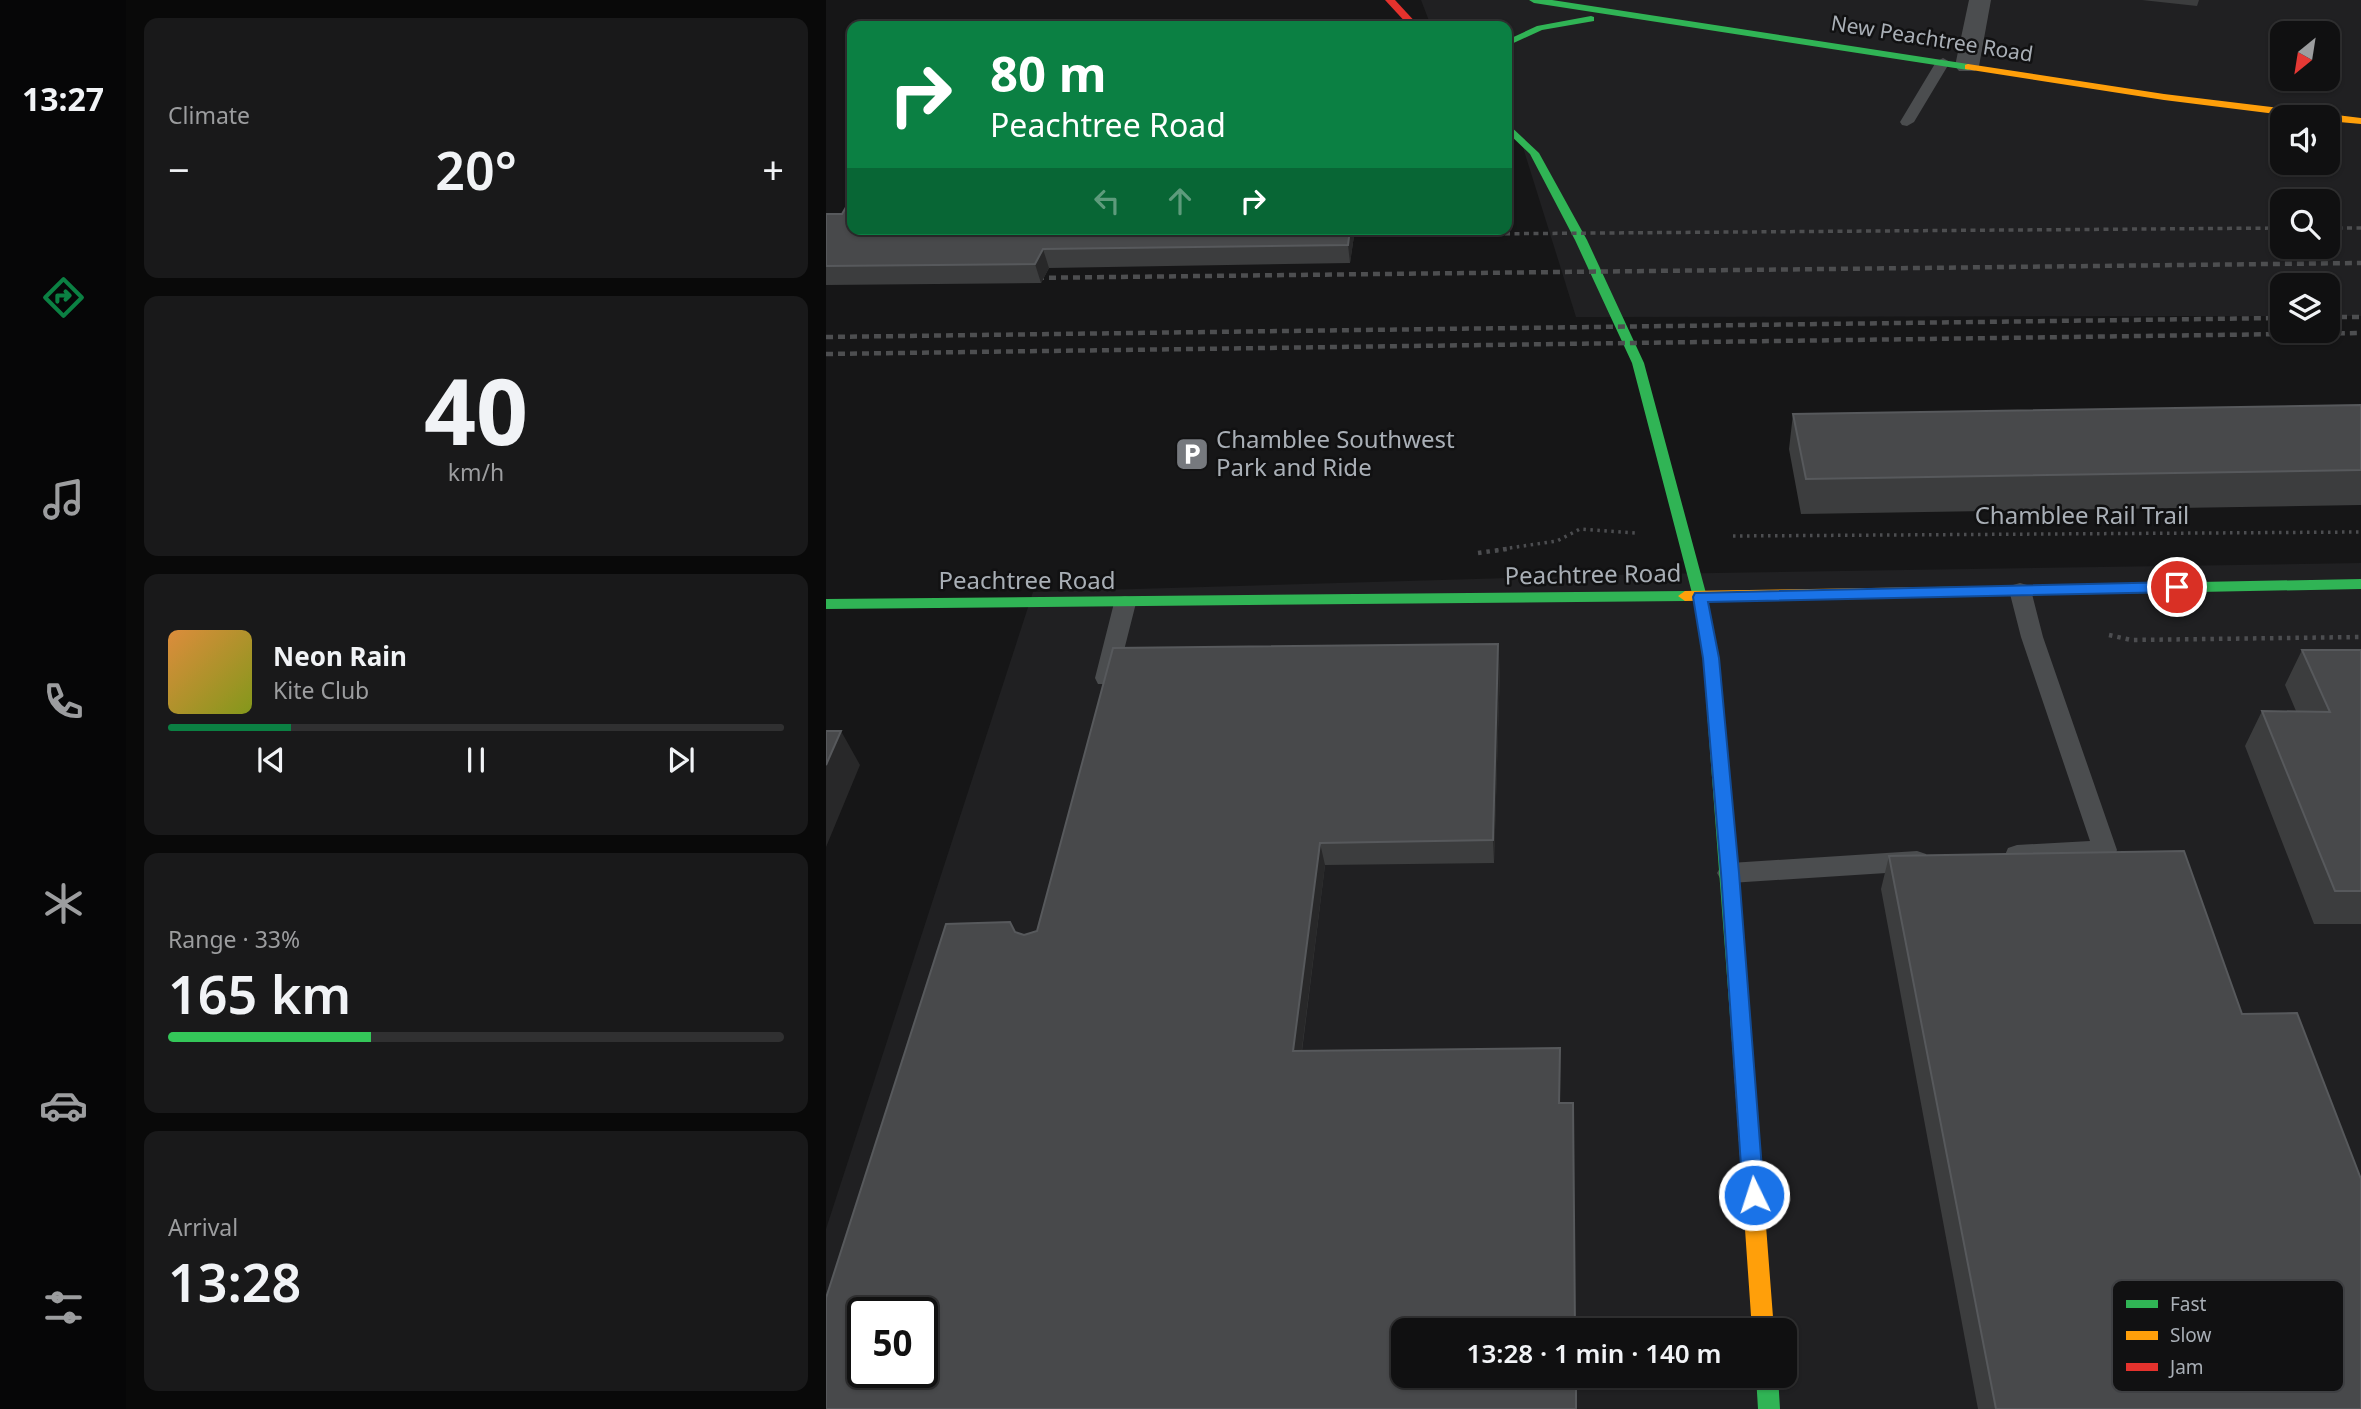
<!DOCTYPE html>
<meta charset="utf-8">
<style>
:root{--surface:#101011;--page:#19191a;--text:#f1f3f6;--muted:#9c9d9f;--line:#303031;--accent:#0b8043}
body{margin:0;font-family:"Noto Sans",sans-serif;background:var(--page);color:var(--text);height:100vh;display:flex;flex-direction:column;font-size:26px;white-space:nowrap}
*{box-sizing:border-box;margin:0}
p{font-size:23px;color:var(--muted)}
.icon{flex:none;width:38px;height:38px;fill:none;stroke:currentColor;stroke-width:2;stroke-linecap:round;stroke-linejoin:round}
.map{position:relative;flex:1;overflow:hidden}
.panel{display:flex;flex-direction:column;gap:18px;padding:18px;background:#090909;width:700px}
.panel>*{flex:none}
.guide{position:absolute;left:21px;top:21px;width:665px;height:214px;border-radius:14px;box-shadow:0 2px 5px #0004,0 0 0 2px var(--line);background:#0b8043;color:#fff;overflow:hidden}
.needle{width:46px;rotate:210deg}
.controls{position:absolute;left:1444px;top:21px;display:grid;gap:14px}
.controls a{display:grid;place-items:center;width:70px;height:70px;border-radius:14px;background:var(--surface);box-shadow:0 2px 5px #0004,0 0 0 2px var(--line);font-size:35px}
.speed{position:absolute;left:21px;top:1297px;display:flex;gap:14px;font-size:35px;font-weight:700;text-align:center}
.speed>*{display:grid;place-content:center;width:91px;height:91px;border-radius:50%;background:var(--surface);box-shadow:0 2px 5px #0004,0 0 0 2px var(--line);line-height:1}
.speed .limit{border:4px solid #111;border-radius:10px;background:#fff;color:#111}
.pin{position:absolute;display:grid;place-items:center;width:60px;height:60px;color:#fff;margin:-30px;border:4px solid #fff;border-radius:50%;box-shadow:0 2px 7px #0007}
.me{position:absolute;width:77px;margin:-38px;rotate:356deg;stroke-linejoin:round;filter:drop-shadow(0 0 5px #0008)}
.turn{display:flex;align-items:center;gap:24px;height:147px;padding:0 28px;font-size:32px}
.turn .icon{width:91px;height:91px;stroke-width:2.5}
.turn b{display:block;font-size:49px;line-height:60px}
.lanes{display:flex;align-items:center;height:66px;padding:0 28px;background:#0003;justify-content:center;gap:35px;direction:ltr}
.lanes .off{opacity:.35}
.big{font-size:52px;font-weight:600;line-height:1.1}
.panel .widget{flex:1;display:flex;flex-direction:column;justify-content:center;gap:10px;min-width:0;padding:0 24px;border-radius:14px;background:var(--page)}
.panel .dial{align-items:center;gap:0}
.dial b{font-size:91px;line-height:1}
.song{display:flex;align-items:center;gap:21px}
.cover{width:84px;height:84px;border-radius:10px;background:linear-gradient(135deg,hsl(30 70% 55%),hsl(70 70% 35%))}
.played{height:7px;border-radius:4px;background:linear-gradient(90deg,var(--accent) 20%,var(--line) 20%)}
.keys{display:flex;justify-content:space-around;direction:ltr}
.heat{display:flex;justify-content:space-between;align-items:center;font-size:38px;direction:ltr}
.charge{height:10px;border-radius:5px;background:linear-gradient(90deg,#34c759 33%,var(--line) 0)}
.trip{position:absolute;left:565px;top:1318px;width:406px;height:70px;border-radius:14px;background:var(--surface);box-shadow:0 2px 5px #0004,0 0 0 2px var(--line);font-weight:600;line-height:70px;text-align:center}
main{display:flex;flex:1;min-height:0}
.tabs{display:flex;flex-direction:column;width:126px;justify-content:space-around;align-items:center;background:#060607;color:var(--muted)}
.tabs .icon{width:49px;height:49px}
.tabs .current{color:var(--accent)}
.tabs b{font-size:32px;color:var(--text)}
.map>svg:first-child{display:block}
.built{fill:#202022;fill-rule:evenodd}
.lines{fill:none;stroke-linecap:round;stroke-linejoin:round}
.path-far1{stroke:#4c4d50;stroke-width:3.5;stroke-dasharray:2.5 4.5;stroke-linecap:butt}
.path{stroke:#4c4d50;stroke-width:4.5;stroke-dasharray:3.5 5;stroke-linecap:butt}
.lane{fill:#4b4d4f;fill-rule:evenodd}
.street{fill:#4b4d4f;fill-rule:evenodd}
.fast{fill:#30b455;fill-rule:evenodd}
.slow{fill:#ff9f0a;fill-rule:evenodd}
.jam{fill:#e5322d;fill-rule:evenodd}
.rail-far1{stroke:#4d4e50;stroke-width:3.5;stroke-dasharray:5 4.5;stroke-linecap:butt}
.rail{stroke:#4d4e50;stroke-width:4.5;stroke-dasharray:7 5;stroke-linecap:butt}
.wall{fill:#3c3d3e}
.shaded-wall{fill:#282829}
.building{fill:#48494b;stroke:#57595c;stroke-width:2;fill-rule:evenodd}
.route{fill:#1a73e8;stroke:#114b97;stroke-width:2}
.labels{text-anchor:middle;stroke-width:5;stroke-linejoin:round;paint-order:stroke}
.far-street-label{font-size:21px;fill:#a9afb6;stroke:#111112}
.poi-label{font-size:24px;fill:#a9afb6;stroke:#111112;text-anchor:start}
.street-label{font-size:24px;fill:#a9afb6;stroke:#111112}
.key{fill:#111112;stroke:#3f4043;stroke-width:2}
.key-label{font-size:19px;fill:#a9afb6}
</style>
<main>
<nav class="tabs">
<b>13:27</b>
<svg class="icon current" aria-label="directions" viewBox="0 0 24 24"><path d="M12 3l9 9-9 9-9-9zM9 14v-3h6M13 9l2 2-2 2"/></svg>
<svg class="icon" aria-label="music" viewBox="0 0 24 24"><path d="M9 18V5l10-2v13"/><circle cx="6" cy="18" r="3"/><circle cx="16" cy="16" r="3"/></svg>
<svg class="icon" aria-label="phone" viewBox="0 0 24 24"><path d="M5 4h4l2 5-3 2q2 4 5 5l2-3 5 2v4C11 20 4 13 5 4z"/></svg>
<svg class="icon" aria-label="climate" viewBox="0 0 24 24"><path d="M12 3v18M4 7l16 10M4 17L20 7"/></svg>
<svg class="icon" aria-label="car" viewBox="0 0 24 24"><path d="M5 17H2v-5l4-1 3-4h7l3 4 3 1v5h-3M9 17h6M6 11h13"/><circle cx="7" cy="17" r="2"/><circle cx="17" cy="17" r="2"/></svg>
<svg class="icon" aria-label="filters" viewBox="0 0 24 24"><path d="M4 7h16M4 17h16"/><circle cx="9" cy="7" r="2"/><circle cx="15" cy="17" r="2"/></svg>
</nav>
<section class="panel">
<div class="widget"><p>Climate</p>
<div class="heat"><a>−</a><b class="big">20°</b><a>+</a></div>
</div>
<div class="widget dial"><b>40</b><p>km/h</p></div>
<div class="widget">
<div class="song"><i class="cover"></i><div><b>Neon Rain</b><p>Kite Club</p></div></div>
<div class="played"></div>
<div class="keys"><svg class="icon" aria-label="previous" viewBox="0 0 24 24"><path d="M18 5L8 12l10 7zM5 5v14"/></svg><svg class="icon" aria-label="pause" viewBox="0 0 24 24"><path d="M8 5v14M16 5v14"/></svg><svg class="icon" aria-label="next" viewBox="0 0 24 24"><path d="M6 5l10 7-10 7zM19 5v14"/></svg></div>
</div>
<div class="widget"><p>Range · 33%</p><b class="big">165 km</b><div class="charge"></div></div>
<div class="widget"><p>Arrival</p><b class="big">13:28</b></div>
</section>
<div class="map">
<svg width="1535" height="1409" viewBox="0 0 1535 1409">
<rect width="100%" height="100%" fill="#161617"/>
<!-- built -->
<path class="built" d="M595,0H1535V316H1502V285H1456V316L750,317L696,144L681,126V26H605ZM1456,33H1502V79H1456ZM1456,117H1502V163H1456ZM1456,201H1502V247H1456Z
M1535,563V1409H0V1229L207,592L824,574ZM37,1312H96V1372H37ZM578,1330H959V1376H578Z"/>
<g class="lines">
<!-- path-far1 -->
<path class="path-far1" d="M907,536L1535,532
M670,550L731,541L754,529L810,533"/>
<!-- path -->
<path class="path" d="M652,553L681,549
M1283,635L1305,640L1535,637"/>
<!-- lane -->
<path class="lane" d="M1117,58L1124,62L1088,122L1081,126L1076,125L1074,122L1110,62Z
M1194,583L1201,585L1205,590L1217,637L1291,850L1288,857L1279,860L1191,865L1182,862L1179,855L1182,848L1191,845L1264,841L1195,637L1183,590L1187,585Z
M299,596L307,598L310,603L291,678L288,684H272L269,678L288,603L291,598Z
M1091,851L1100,854L1103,861L1100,868L1091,871L904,883L895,880L891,873L895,866L904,863Z"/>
<!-- street -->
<path class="street" d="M1143,0H1165L1153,66L1149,71H1133L1129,66Z"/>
<!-- fast -->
<path class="fast" d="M703,0H726L1142,64L1147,67L1142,70L708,3Z
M765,16L768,17V21L716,30L681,46V40L711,26Z
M681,123L713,153L761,240L818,363L881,597L893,658L927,1056L924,1062L917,1065L910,1062L907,1056L877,658L867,597L806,363L749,240L704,154L681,132Z
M1535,579V589L1108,597L1101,592L1108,587Z
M859,591L866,596L859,601L0,609V599Z
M930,1376H952L954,1409H932Z"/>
<!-- slow -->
<path class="slow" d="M1142,64L1338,94L1535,118V124L1502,121V117H1475L1338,100L1139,69V65Z
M1108,587L1115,592L1108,597L859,601L852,596L859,591Z
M917,1047L924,1050L927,1056L948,1330H926L907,1056L910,1050Z"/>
<!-- jam -->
<path class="jam" d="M559,0H569L593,26H583Z"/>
<!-- rail-far1 -->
<path class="rail-far1" d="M1502,228H1535
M508,235L1456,228"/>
<!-- rail -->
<path class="rail" d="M199,278L1535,263
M1502,317H1535
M0,337L1456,318
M0,354L1535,333"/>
</g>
<!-- wall -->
<path class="wall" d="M1316,0H1373L1371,6Z
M0,214L26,229H529L524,263L223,268L215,283L0,285Z
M1535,405V505L975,514L963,449L967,414Z
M1476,650H1535V924H1488L1419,746L1436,711H1470L1459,685Z
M674,667L668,863L499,865L476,1051L734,1048V1103L750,1330L189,932L198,935L211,931Z
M1063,856L1416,1014L1535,1409H1152L1055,889Z"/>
<!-- shaded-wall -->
<path class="shaded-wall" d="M524,229H529L524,263L522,245Z
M217,249L223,268L215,283L209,264Z
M672,644L674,667L668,863L667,840Z
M15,731L34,765L0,847V765Z
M494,843L499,865L473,1072L467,1051Z
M734,1048L735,1069L734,1123L733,1103Z"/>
<!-- building -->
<path class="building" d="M26,197V229H524L522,245L217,249L209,264L0,266V214H16Z
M1535,405V470L980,479L967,414Z
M672,644L667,840L494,843L467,1051L734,1048L733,1103H747L749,1330H578V1376H750V1409H0V1298L120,924L184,922L189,932L198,935L211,931L287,648ZM37,1312H96V1372H37Z
M1476,650H1535V891H1509L1436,711L1504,712Z
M0,731H15L0,765Z
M1358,851L1416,1014L1471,1013L1535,1179V1409H1170L1063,856Z"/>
<!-- route -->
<path class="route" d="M1351,582L1359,587L1351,592L882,602L893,658L913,873L938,1195L935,1202L928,1205L920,1202L917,1195L895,873L877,658L867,597L869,593Z"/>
<!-- icons -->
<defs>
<g id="parking-square" transform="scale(1.75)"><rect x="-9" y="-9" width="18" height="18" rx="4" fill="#76797e" stroke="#111112"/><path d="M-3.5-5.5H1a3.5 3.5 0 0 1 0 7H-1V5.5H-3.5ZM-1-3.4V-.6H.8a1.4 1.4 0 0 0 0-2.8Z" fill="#fff"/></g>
</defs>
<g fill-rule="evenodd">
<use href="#parking-square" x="366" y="454"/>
</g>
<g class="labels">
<!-- far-street labels -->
<g class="far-street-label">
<text transform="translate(1106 39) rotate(9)" y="7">New Peachtree Road</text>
</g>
<!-- poi labels -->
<g class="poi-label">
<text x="390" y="448">Chamblee Southwest<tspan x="390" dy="28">Park and Ride</tspan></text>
</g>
<!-- street labels -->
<g class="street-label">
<text x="1256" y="524">Chamblee Rail Trail</text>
<text transform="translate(767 575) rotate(-1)" y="8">Peachtree Road</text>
<text x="201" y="589">Peachtree Road</text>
</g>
</g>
<!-- legend -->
<rect x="1286" y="1280" width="232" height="112" rx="10" class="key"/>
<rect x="1300" y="1300" width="32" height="8" fill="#30b455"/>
<rect x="1300" y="1331" width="32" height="9" fill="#ff9f0a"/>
<rect x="1300" y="1363" width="32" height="8" fill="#e5322d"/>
<g class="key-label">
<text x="1344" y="1311">Fast</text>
<text x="1344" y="1342">Slow</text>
<text x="1344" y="1374">Jam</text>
</g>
</svg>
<div class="controls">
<a><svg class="needle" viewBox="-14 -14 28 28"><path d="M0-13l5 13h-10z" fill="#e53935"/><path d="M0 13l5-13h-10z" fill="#9c9d9f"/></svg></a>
<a><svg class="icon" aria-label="sound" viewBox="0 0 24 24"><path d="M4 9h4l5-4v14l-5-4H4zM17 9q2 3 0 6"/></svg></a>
<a><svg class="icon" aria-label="search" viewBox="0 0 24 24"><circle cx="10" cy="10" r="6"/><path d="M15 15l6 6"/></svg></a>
<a><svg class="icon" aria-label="layers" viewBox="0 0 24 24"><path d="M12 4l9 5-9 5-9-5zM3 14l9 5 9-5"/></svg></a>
</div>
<div class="speed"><div class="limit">50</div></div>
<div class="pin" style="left:1351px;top:587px;background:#d93025"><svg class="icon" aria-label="arrive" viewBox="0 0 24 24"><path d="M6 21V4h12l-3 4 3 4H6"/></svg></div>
<svg class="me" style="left:928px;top:1195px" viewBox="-20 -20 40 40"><circle r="17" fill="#1a73e8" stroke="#fff" stroke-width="3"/><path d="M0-11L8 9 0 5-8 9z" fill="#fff"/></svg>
<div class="trip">13:28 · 1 min · 140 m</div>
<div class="guide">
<div class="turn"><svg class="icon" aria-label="right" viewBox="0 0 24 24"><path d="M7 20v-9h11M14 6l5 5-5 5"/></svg><div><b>80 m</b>Peachtree Road</div></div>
<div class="lanes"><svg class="icon off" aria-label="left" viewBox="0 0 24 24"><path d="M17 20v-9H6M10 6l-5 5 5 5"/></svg><svg class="icon off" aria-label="ahead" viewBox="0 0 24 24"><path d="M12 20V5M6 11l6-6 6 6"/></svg><svg class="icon" aria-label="right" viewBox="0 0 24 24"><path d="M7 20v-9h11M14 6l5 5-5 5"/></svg></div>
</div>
</div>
</main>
